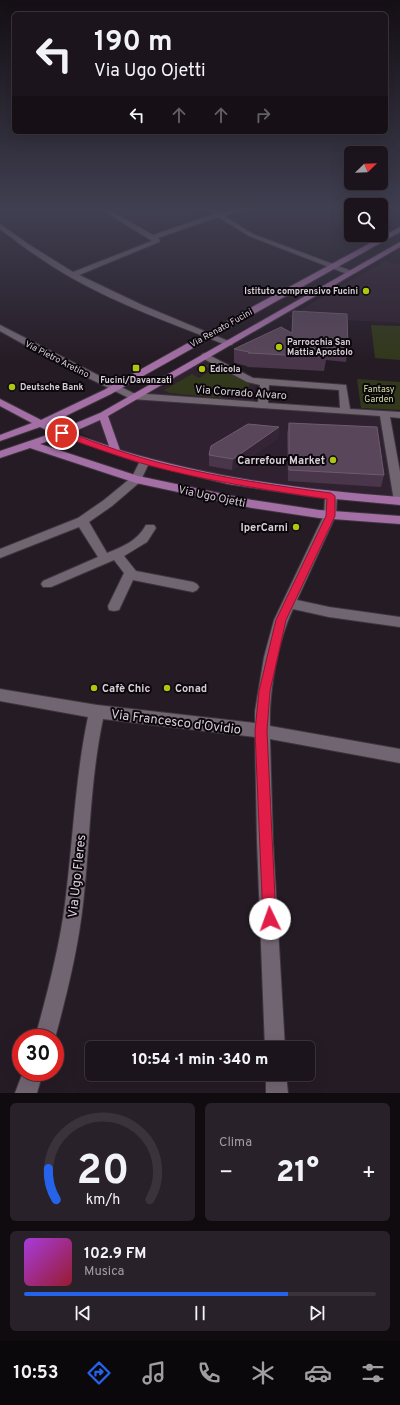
<!DOCTYPE html>
<html lang="it">
<meta charset="utf-8">
<style>
:root{--surface:#1c141c;--page:#292129;--text:#f1f3f6;--muted:#a09ea3;--line:#3a333b;--accent:#2563eb}
body{margin:0;font-family:Overpass,sans-serif;background:var(--page);color:var(--text);height:100vh;display:flex;flex-direction:column;font-size:15px;white-space:nowrap}
*{box-sizing:border-box;margin:0}
p{font-size:13px;color:var(--muted)}
.icon{flex:none;width:22px;height:22px;fill:none;stroke:currentColor;stroke-width:2;stroke-linecap:round;stroke-linejoin:round}
.map{position:relative;height:1093px;overflow:hidden}
.side{display:flex;flex-direction:column;gap:10px;padding:10px;background:#0f0b0f;flex:1}
.side>*{flex:none}
.banner{position:absolute;left:12px;top:12px;width:376px;height:122px;border-radius:6px;box-shadow:0 4px 16px #0002,0 0 0 1px var(--line);background:#1c141c;color:var(--text);overflow:hidden}
.needle{width:26px;rotate:67deg}
.controls{position:absolute;left:344px;top:146px;display:grid;gap:8px}
.controls a{display:grid;place-items:center;width:44px;height:44px;border-radius:6px;background:var(--surface);box-shadow:0 4px 16px #0002,0 0 0 1px var(--line);font-size:20px}
.speed{position:absolute;left:12px;top:1029px;display:flex;gap:8px;font-size:20px;font-weight:700;text-align:center}
.speed>*{display:grid;place-content:center;width:52px;height:52px;border-radius:50%;background:var(--surface);box-shadow:0 4px 16px #0002,0 0 0 1px var(--line);line-height:1}
.speed .limit{border:6px solid #d22;background:#fff;color:#111}
.pin{position:absolute;display:grid;place-items:center;width:34px;height:34px;color:#fff;margin:-17px;border:2px solid #fff;border-radius:50%;box-shadow:0 1px 4px #0007}
.me{position:absolute;width:44px;margin:-22px;rotate:357deg;stroke-linejoin:round;filter:drop-shadow(0 0 3px #0008)}
.turn{display:flex;align-items:center;gap:14px;height:84px;padding:0 16px;font-size:18px}
.turn .icon{width:52px;height:52px;stroke-width:2.5}
.turn b{display:block;font-size:28px;line-height:34px}
.lanes{display:flex;align-items:center;height:38px;padding:0 16px;background:#0003;justify-content:center;gap:20px;direction:ltr}
.lanes .off{opacity:.35}
.big{font-size:30px;font-weight:800;line-height:1.1}
.side .card{flex:1;display:flex;flex-direction:column;justify-content:center;gap:6px;min-width:0;padding:0 14px;border-radius:6px;background:var(--page)}
.side .dial{align-items:center;gap:0}
.dial svg{height:104px;overflow:visible;fill:none;stroke:var(--line);stroke-width:7;stroke-linecap:round;text-anchor:middle}
.dial text{fill:var(--text);stroke:none}
.song{display:flex;align-items:center;gap:12px}
.cover{width:48px;height:48px;border-radius:6px;background:linear-gradient(135deg,hsl(280 70% 55%),hsl(350 70% 35%))}
.played{height:4px;border-radius:2px;background:linear-gradient(90deg,var(--accent) 75%,var(--line) 75%)}
.keys{display:flex;justify-content:space-around;direction:ltr}
.heat{display:flex;justify-content:space-between;align-items:center;font-size:22px;direction:ltr}
.side .tiles{flex:1;display:grid;gap:10px;grid-template-columns:1fr 1fr}
.card:last-child{grid-column:span 2}
.trip{position:absolute;left:85px;top:1041px;width:230px;height:40px;border-radius:6px;background:var(--surface);box-shadow:0 4px 16px #0002,0 0 0 1px var(--line);font-weight:800;line-height:40px;text-align:center}
.dock{display:flex;height:64px;justify-content:space-around;align-items:center;background:#0b080b;color:var(--muted)}
.dock .icon{width:28px;height:28px}
.dock .active{color:var(--accent)}
.dock b{font-size:18px;color:var(--text)}
.map>svg:first-child{display:block}
.built{fill:#302130}
.green{fill:#32381b}
.lines{fill:none;stroke-linecap:round;stroke-linejoin:round}
.minor-casing{stroke:#3e363e;stroke-width:2}
.major-casing{stroke:#3e363e;stroke-width:2}
.minor{fill:#716572;fill-rule:evenodd}
.major{fill:#a36fa5;fill-rule:evenodd}
.wall{fill:#4a364a}
.shaded-wall{fill:#352435}
.building{fill:#59465a;stroke:#6c5c6d}
.route{fill:#e11d48;stroke:#92132f}
.poi-dot{fill:#adc60f;stroke:#0c070c;stroke-width:1.5}
.labels{text-anchor:middle;stroke-width:4;stroke-linejoin:round;paint-order:stroke}
.far-poi-label{font-size:9px;font-weight:bold;fill:#d6cfd6;stroke:#0c070c;text-anchor:start}
.far-street-label{font-size:9px;fill:#d6cfd6;stroke:#0c070c}
.far-park-label{font-size:9px;fill:#d3e0a6;stroke:#0c070c}
.street-label{font-size:11px;fill:#d6cfd6;stroke:#0c070c}
.poi-label{font-size:11px;font-weight:bold;fill:#d6cfd6;stroke:#0c070c;text-anchor:end}
.near-street-label{font-size:13px;fill:#d6cfd6;stroke:#0c070c}
</style>
<div class="map">
<svg width="400" height="1093" viewBox="0 0 400 1093">
<rect width="100%" height="100%" fill="#251b25"/>
<!-- built -->
<path class="built" d="M106,208H181L193,216L139,228Z
M385,261L400,265V323L288,317Z
M206,358L256,384L253,401L382,410L394,499L335,494L218,475L121,452L78,432L138,400Z"/>
<!-- green -->
<path class="green" d="M371,325L400,326V360L375,358Z
M209,364L250,384L247,390L227,388L224,397L221,398L170,393L164,390L192,374L199,378L212,370L205,366Z
M357,379L400,382V410L361,408Z"/>
<g class="lines">
<!-- minor casing -->
<g class="minor-casing">
<path id="minor" d="M99,208H106L153,235L214,214L205,208H212L220,213L243,208H253L252,209L224,216L253,234L354,272L347,274L249,236L218,217L158,238L160,241L159,242L79,275L142,305L233,343L232,345H226C174,324 119,305 70,277C46,263 22,246 0,229V224L28,244L73,272L152,241Z
M0,325L133,393L258,402L260,385L247,382L202,358V354L205,353L253,378L346,385L350,409L400,412V418L390,417L400,472V505L394,501L380,416L131,399L52,360L0,331ZM269,385L339,390L340,408L268,403Z
M145,458L150,461L140,482L112,506L89,522L107,553C124,546 137,541 146,525H154L156,528L147,542L124,556L136,571L193,582L197,584L199,587L197,590L193,592L133,580L119,610L114,611L109,610L108,606L124,573L114,560L51,587H43L41,584L43,581L98,557L79,527L0,558V549L78,518L104,500L132,477L141,459Z
M331,492L337,496L336,515L297,600L329,607L400,617V627L329,617L293,609C278,641 269,690 270,726L400,749V763L270,739L273,842L285,1048H265L257,842L255,737L103,719C90,780 90,842 83,904C78,949 67,994 55,1038H35C47,994 59,950 65,904C73,842 75,779 88,717L0,701V689L97,705L255,723V711L264,657L274,620L324,515L325,496Z
M23,1072H43L37,1093H15Z
M266,1074H286L288,1093H266Z"/>
</g>
<!-- major casing -->
<g class="major-casing">
<path id="major" d="M400,227V232L111,394L49,424L62,429L100,413L400,242V247L108,416L120,450C212,478 305,490 400,497V505L314,497L228,484L141,463L62,436L40,444L138,476L252,500L319,510L400,516V524L319,518L252,508L136,483L30,448L0,458V451L53,433L40,427L0,441V435L32,423L0,406V399L41,420L104,390L254,306ZM100,420L109,446L71,433Z"/>
</g>
<!-- minor -->
<use href="#minor" class="minor"/>
<!-- major -->
<use href="#major" class="major"/>
</g>
<!-- wall -->
<path class="wall" d="M293,311L348,348L346,362L326,360L324,371L247,367V366L234,363V349L292,333Z
M289,423L384,475L381,487L288,481L287,434Z
M279,427L278,438L232,470L209,466V455Z"/>
<!-- shaded-wall -->
<path class="shaded-wall" d="M279,427L278,438L232,470L233,459Z"/>
<!-- building -->
<path class="building" d="M293,311L347,314L348,348L311,346L326,357L248,353L249,352L234,349L281,327L292,333Z
M289,423L377,427L384,475L289,470Z
M248,424L279,427L233,459L209,455L211,446Z"/>
<!-- sky -->
<linearGradient id="sky" x2="0" y2="1"><stop stop-color="#140f14"/><stop offset="0.58" stop-color="#403f51"/><stop offset="1" stop-color="#403f51" stop-opacity="0"/></linearGradient>
<rect width="400" height="361" fill="url(#sky)"/>
<!-- route -->
<path class="route" d="M59,431H65C99,444 134,457 169,465C223,478 277,486 331,493L335,496V516L286,620L270,691L267,731L276,919L274,924L270,926L265,924L263,919L255,731L259,691L276,620L326,516L327,499C273,491 220,483 167,470C130,461 95,448 59,435Z"/>
<!-- markers -->
<g class="poi-dot">
<circle cx="366" cy="291" r="4"/>
<circle cx="279" cy="347" r="4"/>
<rect x="132" y="364" width="8" height="8" rx="2"/>
<circle cx="202" cy="369" r="4"/>
<circle cx="12" cy="387" r="4"/>
<circle cx="333" cy="460" r="4"/>
<circle cx="296" cy="527" r="4"/>
<circle cx="94" cy="688" r="4"/>
<circle cx="167" cy="688" r="4"/>
</g>
<g class="labels">
<!-- far-poi labels -->
<g class="far-poi-label">
<text x="358" y="294" text-anchor="end">Istituto comprensivo Fucini</text>
<text x="287" y="345">Parrocchia San<tspan x="287" dy="10">Mattia Apostolo</tspan></text>
<text x="210" y="372">Edicola</text>
<text x="136" y="383" text-anchor="middle">Fucini/Davanzati</text>
<text x="20" y="390">Deutsche Bank</text>
</g>
<!-- far-street labels -->
<g class="far-street-label">
<text transform="translate(221 328) rotate(-29)" y="3">Via Renato Fucini</text>
<text transform="translate(57 359) rotate(27)" y="3">Via Pietro Aretino</text>
</g>
<!-- far-park labels -->
<g class="far-park-label">
<text x="379" y="392">Fantasy<tspan x="379" dy="10">Garden</tspan></text>
</g>
<!-- street labels -->
<g class="street-label">
<text transform="translate(241 392) rotate(4)" y="4">Via Corrado Alvaro</text>
<text transform="translate(212 496) rotate(12)" y="4">Via Ugo Ojetti</text>
</g>
<!-- poi labels -->
<g class="poi-label">
<text x="325" y="464">Carrefour Market</text>
<text x="288" y="531">IperCarni</text>
<text x="102" y="692" text-anchor="start">Cafè Chic</text>
<text x="175" y="692" text-anchor="start">Conad</text>
</g>
<!-- near-street labels -->
<g class="near-street-label">
<text transform="translate(176 721) rotate(7)" y="5">Via Francesco d'Ovidio</text>
<text transform="translate(76 876) rotate(-84)" y="5">Via Ugo Fleres</text>
</g>
</g>
</svg>
<div class="controls">
<a><svg class="needle" viewBox="-14 -14 28 28"><path d="M0-13l5 13h-10z" fill="#e53935"/><path d="M0 13l5-13h-10z" fill="#a09ea3"/></svg></a>
<a><svg class="icon" aria-label="search" viewBox="0 0 24 24"><circle cx="10" cy="10" r="6"/><path d="M15 15l6 6"/></svg></a>
</div>
<div class="speed"><div class="limit">30</div></div>
<div class="pin" style="left:62px;top:433px;background:#d93025"><svg class="icon" aria-label="arrive" viewBox="0 0 24 24"><path d="M6 21V4h12l-3 4 3 4H6"/></svg></div>
<svg class="me" style="left:270px;top:919px" viewBox="-20 -20 40 40"><circle r="19" fill="#fff"/><path d="M0-13L10 11 0 6-10 11z" fill="#e11d48"/></svg>
<div class="trip">10:54 · 1 min · 340 m</div>
<div class="banner">
<div class="turn"><svg class="icon" aria-label="left" viewBox="0 0 24 24"><path d="M17 20v-9H6M10 6l-5 5 5 5"/></svg><div><b>190 m</b>Via Ugo Ojetti</div></div>
<div class="lanes"><svg class="icon" aria-label="left" viewBox="0 0 24 24"><path d="M17 20v-9H6M10 6l-5 5 5 5"/></svg><svg class="icon off" aria-label="ahead" viewBox="0 0 24 24"><path d="M12 20V5M6 11l6-6 6 6"/></svg><svg class="icon off" aria-label="ahead" viewBox="0 0 24 24"><path d="M12 20V5M6 11l6-6 6 6"/></svg><svg class="icon off" aria-label="right" viewBox="0 0 24 24"><path d="M7 20v-9h11M14 6l5 5-5 5"/></svg></div>
</div>
</div>
<section class="side">
<div class="tiles">
<div class="card dial"><svg viewBox="0 0 100 80">
<path d="M14 69A42 42 0 1 1 86 69"/>
<path d="M14 69A42 42 0 0 1 8 45" stroke="#2563eb"/>
<text x="50" y="56" font-size="32" font-weight="700">20</text>
<text x="50" y="72" font-size="11">km/h</text>
</svg></div>
<div class="card"><p>Clima</p>
<div class="heat"><a>−</a><b class="big">21°</b><a>+</a></div>
</div>
<div class="card">
<div class="song"><i class="cover"></i><div><b>102.9 FM</b><p>Musica</p></div></div>
<div class="played"></div>
<div class="keys"><svg class="icon" aria-label="previous" viewBox="0 0 24 24"><path d="M18 5L8 12l10 7zM5 5v14"/></svg><svg class="icon" aria-label="pause" viewBox="0 0 24 24"><path d="M8 5v14M16 5v14"/></svg><svg class="icon" aria-label="next" viewBox="0 0 24 24"><path d="M6 5l10 7-10 7zM19 5v14"/></svg></div>
</div>
</div>
</section>
<nav class="dock">
<b>10:53</b>
<svg class="icon active" aria-label="directions" viewBox="0 0 24 24"><path d="M12 3l9 9-9 9-9-9zM9 14v-3h6M13 9l2 2-2 2"/></svg>
<svg class="icon" aria-label="music" viewBox="0 0 24 24"><path d="M9 18V5l10-2v13"/><circle cx="6" cy="18" r="3"/><circle cx="16" cy="16" r="3"/></svg>
<svg class="icon" aria-label="phone" viewBox="0 0 24 24"><path d="M5 4h4l2 5-3 2q2 4 5 5l2-3 5 2v4C11 20 4 13 5 4z"/></svg>
<svg class="icon" aria-label="climate" viewBox="0 0 24 24"><path d="M12 3v18M4 7l16 10M4 17L20 7"/></svg>
<svg class="icon" aria-label="car" viewBox="0 0 24 24"><path d="M5 17H2v-5l4-1 3-4h7l3 4 3 1v5h-3M9 17h6M6 11h13"/><circle cx="7" cy="17" r="2"/><circle cx="17" cy="17" r="2"/></svg>
<svg class="icon" aria-label="filters" viewBox="0 0 24 24"><path d="M4 7h16M4 17h16"/><circle cx="9" cy="7" r="2"/><circle cx="15" cy="17" r="2"/></svg>
</nav>
